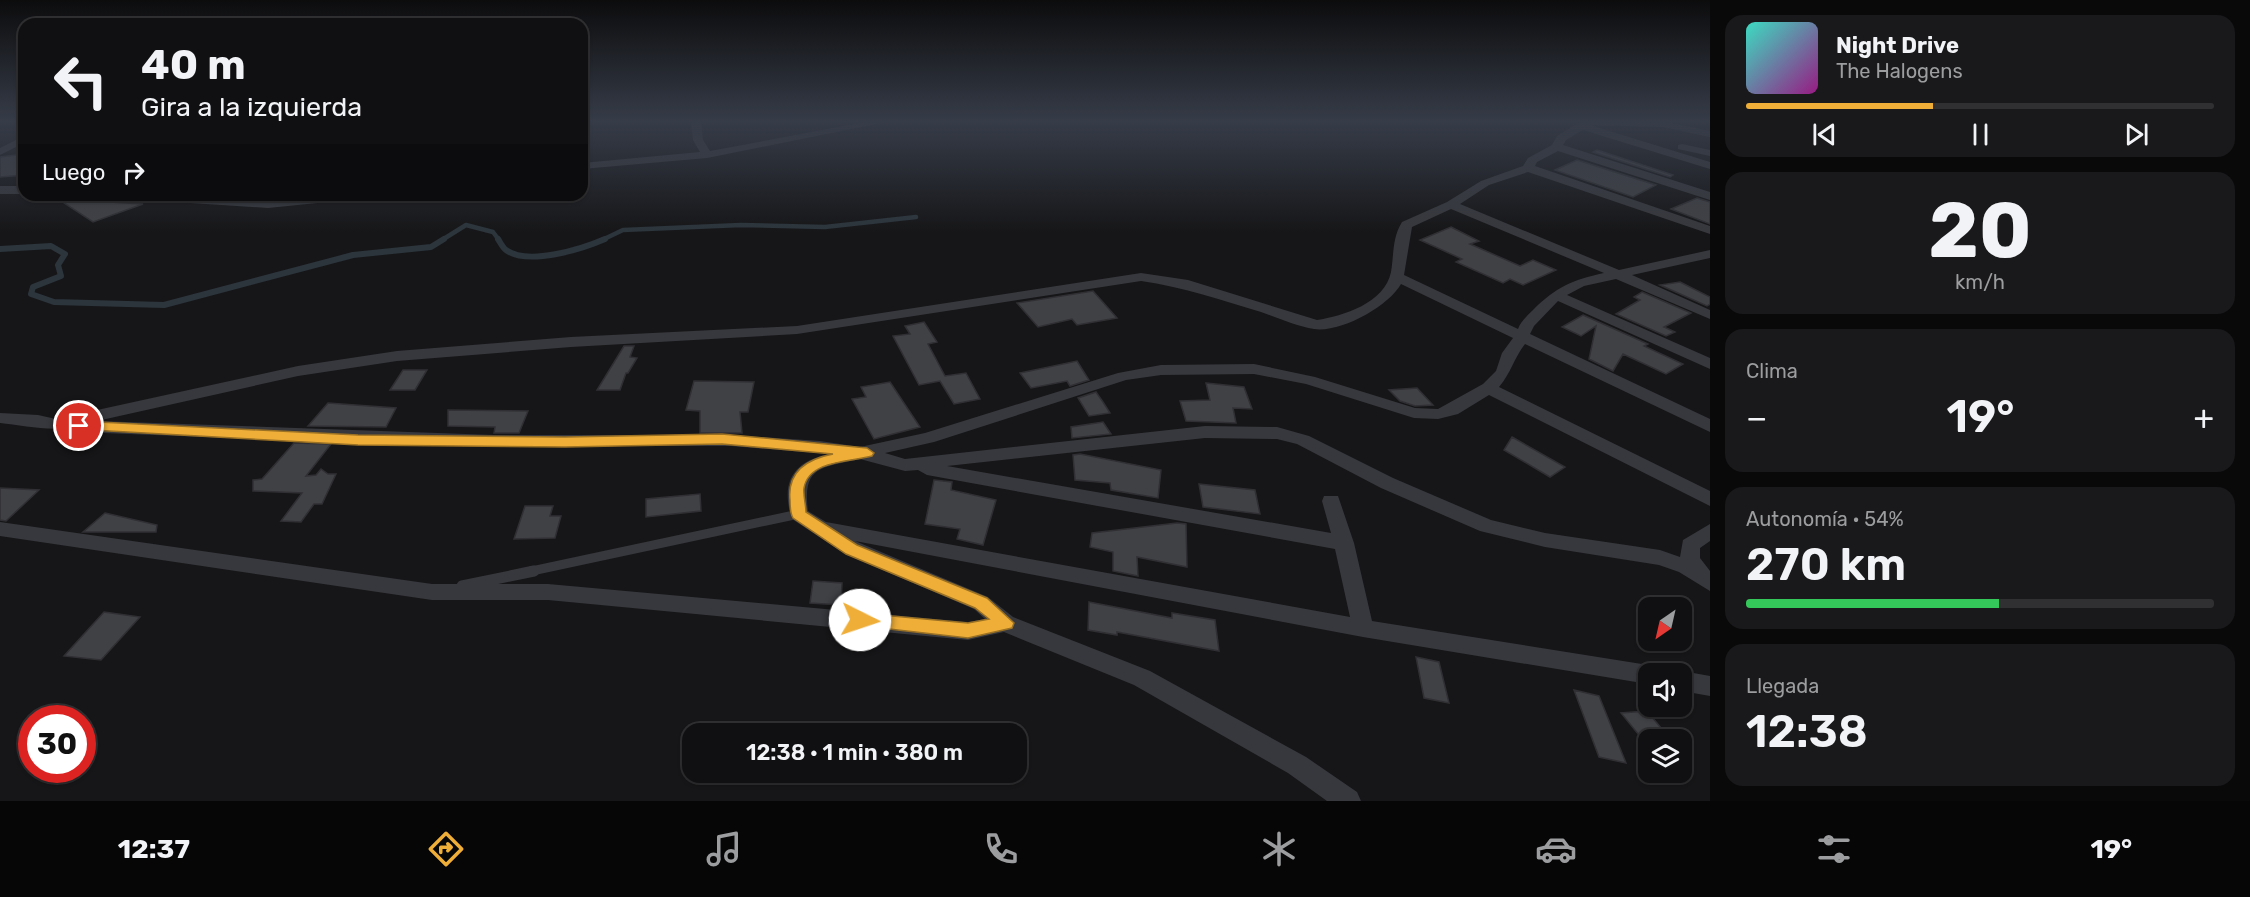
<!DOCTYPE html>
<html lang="es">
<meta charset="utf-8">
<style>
:root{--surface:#101012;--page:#19191b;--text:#f1f3f6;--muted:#9c9d9f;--line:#303032;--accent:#eeae38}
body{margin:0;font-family:Rubik,sans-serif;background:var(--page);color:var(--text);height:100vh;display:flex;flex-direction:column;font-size:22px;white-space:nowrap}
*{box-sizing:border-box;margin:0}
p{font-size:20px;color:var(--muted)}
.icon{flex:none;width:33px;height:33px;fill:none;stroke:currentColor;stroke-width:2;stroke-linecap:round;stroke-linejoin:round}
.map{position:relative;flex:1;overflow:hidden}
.panel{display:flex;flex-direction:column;gap:15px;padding:15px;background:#09090a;width:540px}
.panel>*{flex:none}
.top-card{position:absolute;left:18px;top:18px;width:570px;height:183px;border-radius:18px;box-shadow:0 2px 4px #0004,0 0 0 2px var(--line);background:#101012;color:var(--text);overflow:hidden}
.needle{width:39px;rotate:214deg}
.tools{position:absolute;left:1638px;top:597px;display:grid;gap:12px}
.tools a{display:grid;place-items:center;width:54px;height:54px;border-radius:12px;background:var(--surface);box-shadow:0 2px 4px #0004,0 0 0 2px var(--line);font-size:30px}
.speed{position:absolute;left:18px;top:705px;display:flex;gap:12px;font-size:30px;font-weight:700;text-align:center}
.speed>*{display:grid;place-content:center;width:78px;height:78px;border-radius:50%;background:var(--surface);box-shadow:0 2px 4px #0004,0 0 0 2px var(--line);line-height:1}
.speed .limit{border:9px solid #d22;background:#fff;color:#111}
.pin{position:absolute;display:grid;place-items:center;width:51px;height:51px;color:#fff;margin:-26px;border:3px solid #fff;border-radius:50%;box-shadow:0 2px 6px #0007}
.me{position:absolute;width:66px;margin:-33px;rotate:94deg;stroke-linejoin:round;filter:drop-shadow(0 0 4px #0008)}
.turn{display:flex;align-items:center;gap:21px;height:126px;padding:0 24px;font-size:27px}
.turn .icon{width:78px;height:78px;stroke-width:2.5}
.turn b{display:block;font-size:42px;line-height:51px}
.then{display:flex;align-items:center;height:57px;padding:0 24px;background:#0003;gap:12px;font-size:22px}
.big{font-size:45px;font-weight:600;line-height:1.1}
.panel .widget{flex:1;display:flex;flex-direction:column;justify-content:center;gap:9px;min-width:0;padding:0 21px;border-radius:18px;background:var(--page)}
.panel .dial{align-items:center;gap:0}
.dial b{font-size:78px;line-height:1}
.song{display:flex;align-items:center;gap:18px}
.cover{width:72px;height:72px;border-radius:9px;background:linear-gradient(135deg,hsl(170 70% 55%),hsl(310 70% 35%))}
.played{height:6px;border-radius:3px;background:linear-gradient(90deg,var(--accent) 40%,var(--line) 40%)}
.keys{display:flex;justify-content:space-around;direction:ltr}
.heat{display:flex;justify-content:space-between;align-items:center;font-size:33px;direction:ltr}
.charge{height:9px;border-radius:4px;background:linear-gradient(90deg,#34c759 54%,var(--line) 0)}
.trip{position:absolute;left:682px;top:723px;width:345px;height:60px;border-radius:18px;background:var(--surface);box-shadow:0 2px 4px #0004,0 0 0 2px var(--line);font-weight:600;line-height:60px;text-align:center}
.dock{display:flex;height:96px;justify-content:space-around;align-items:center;background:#060607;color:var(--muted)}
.dock .icon{width:42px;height:42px}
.dock .current{color:var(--accent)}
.dock b{font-size:27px;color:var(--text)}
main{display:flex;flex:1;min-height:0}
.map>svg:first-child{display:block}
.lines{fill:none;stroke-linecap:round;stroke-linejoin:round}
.stream-far1{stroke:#2c353c;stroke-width:4.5}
.stream{stroke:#2c353c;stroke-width:6}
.building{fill:#404145;stroke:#303034;stroke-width:1.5}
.lane-far1{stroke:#37383d;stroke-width:9}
.lane{stroke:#37383d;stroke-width:11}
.street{fill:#37383d;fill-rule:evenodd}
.route{fill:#eeae38;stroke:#9b7124;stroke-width:1.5}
</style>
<main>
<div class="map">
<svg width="1710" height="801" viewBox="0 0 1710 801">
<rect width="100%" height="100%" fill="#161618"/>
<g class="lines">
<!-- stream-far1 -->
<path class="stream-far1" d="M442,240L466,225L493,232L499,240
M602,240L623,230L741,225L825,227L916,217"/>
<!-- stream -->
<path class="stream" d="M498,239C500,242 503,248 506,250C528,266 582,249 605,239
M0,249L51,246L65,254L58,265L61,276L33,287L31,294L54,302L164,305L353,255L431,247L444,239"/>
</g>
<!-- building -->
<path class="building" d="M1597,150L1673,175L1670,177L1593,152Z
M24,154V175L0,177V157Z
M1577,160L1656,185L1633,197L1555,170Z
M1697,198L1710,202V224L1671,209Z
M58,199L143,204L93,222Z
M1451,227L1479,241L1470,244L1520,266L1533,260L1556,270L1523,285L1510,279L1503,283L1456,262L1462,259L1420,240Z
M1680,282L1710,297V304L1707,306L1660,285Z
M1093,291L1117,318L1077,325L1072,319L1038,327L1017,303Z
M1642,292L1691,313L1664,327L1675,332L1666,336L1616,314L1640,300L1634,297Z
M1583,315L1648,344L1644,346L1683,364L1666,374L1623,354L1613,371L1589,359L1596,326L1581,336L1562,327Z
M924,322L937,342L928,344L945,376L966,373L980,399L954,404L940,381L919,385L893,336L910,334L905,326Z
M624,346H634L630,357L637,358L628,373H626L620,390H597Z
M1077,361L1089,380L1070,386L1067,381L1031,388L1020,373Z
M403,370H427L415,390H390Z
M694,381L754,382L748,412H740L742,433H700V411L686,410Z
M890,382L920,427L874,439L852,399L866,397L861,387Z
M1206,383L1244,387L1252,409L1233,408L1236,423L1186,421L1180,401L1210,400Z
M1417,388L1433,405L1415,406L1400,401L1389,390Z
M1096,392L1103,402L1110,413L1089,416L1078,398Z
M328,403L396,408L386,427L308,426Z
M448,410L528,411L519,433H494L495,427L448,426Z
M1103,422L1111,434L1072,438L1071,427Z
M1512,437L1565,467L1550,477L1504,450Z
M294,443L331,444L306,476L316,475L321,469L328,474H336L322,504H314L301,522L281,521L302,493L253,491V480L262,479Z
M1080,454L1161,470L1158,498L1111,490L1110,483L1075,480L1073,455Z
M934,480L952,482L951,490L996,500L983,545L957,539L960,529L925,524Z
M1199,484L1255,490L1260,514L1203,507Z
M0,488L39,490L6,521L0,520Z
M700,494L701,511L646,517V499Z
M525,506H553L550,516H561L555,538L514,539Z
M105,513L157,525L156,532H83Z
M1177,523L1186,524L1187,567L1137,557L1138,576L1113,571V552L1090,547L1092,533Z
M813,581L842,583L841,605L810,603Z
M1089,602L1172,618V613L1215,620L1219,651L1117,632V635L1088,630Z
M104,612L140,617L101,660L64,656Z
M1416,657L1439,662L1449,703L1424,698Z
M1574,690L1599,696L1626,763L1599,757Z
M1647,711L1671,740H1643L1621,713Z"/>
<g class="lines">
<!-- lane-far1 -->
<path class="lane-far1" d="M527,572L799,514"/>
<!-- lane -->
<path class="lane" d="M462,586L534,571"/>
<!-- street -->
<path class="street" d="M691,121H701L703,140L710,151L870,121H891L707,158L582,169V163L700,152L693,140Z
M1582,121H1662L1710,131V137L1662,127L1590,125L1710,162V169L1583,130L1566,140L1563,145L1710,192V200L1558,151L1537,162L1535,166L1710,226V234L1528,172L1489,185L1460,204L1619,270L1710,250V258L1632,275L1710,310V319L1616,279L1584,286L1567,295L1710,358V369L1558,301L1534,326L1530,334L1710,419V432L1525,344C1514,358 1511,373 1499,387L1710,491V506L1489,395L1458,414L1438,419L1414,418L1306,384L1254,374L1161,375L1126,380L934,442L885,453L905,459L1205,426L1277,427L1309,436L1393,478L1491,520L1545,533L1660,550L1680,557L1683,540L1710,524V541L1700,548V558L1710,571V591L1679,572L1659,565L1545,547L1480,531L1381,488L1297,444L1277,439L1205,438L947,466L1331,533L1322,501L1324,496H1338L1354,543L1372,621L1648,665L1656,668L1659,674H1648V684L1363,637L855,541L988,597L1013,617L1150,671L1306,757L1357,792L1361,801H1327L1288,773L1134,685L1004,632L968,640L548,600H432L0,536V522L432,584H548L968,622L985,619L974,609L845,554L792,519C789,513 789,507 788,501C785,472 804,459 829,454L731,446H434L78,432L70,427C52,432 21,425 0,423V413L38,415L56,419L298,366L397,351L571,337L797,326L1141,273L1188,280L1317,320C1343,316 1385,303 1391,272C1394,255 1392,238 1402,222L1447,202L1481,181L1523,166L1528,158L1552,145L1557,136ZM1451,209L1604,273C1572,280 1556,287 1533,310C1527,316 1521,321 1518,329L1404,275L1412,227ZM1141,281C1183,287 1221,300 1261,312C1278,318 1296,326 1314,329C1340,333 1388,307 1401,284L1513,338L1502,353L1496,371L1483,384L1438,409L1415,408L1315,377L1254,364L1161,365L1118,373L925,433L860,447L820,441L731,435H494L97,421L298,376L397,361L571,347L797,334ZM860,459L905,471L918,470L927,475L1335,549L1350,617L826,522L808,511C802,465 822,468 860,459Z
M24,136V143L0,155V148Z
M1682,144L1710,150V156L1678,149V145Z
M0,186H24V194H0Z
M122,195H185L268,200L321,195H363L357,199L268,208L128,199Z
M1682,671L1710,676V696L1682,691V674H1676Z"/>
</g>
<!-- sky -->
<linearGradient id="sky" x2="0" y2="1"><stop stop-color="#0c0c0d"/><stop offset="0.52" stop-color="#363c48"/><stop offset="1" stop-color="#363c48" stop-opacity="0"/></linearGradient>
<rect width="1710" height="233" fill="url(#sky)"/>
<!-- route -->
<path class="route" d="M79,421L358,435L565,437L722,434L867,448L874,453L872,456C850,462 809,460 804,488C803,495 806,505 806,512L857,545L987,598L1014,623L1012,628L968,638L854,625L851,620L854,615L860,613L968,623L989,619L975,608L846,554L793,518C790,513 790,507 790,500C787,471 807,459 833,454L722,444L565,447L358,445L74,429V423Z"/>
</svg>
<div class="tools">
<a><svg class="needle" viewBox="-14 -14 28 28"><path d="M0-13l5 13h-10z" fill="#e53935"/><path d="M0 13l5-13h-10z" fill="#9c9d9f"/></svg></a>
<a><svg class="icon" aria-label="sound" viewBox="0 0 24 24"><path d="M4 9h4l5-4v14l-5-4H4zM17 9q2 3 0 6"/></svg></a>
<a><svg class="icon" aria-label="layers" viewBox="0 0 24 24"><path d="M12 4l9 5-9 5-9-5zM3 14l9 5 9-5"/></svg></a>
</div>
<div class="speed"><div class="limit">30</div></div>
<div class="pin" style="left:79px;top:426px;background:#d93025"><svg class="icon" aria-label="arrive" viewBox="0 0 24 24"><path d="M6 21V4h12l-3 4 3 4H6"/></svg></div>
<svg class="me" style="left:860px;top:620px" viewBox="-20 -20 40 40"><circle r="19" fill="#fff"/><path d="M0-13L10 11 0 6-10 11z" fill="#eeae38"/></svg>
<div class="trip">12:38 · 1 min · 380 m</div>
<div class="top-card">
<div class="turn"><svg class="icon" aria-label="left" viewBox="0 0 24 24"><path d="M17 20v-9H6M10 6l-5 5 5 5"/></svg><div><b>40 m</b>Gira a la izquierda</div></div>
<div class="then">Luego<svg class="icon" aria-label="right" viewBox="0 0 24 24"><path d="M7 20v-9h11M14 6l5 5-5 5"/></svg></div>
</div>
</div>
<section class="panel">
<div class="widget">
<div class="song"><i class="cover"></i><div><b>Night Drive</b><p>The Halogens</p></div></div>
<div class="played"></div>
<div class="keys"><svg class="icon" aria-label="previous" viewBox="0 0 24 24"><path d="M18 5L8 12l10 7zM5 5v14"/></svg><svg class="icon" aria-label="pause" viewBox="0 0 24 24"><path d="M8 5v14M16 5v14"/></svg><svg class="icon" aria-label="next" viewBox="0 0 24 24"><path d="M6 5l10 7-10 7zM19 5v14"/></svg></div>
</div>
<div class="widget dial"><b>20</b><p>km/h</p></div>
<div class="widget"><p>Clima</p>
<div class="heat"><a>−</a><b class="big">19°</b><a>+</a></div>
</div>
<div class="widget"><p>Autonomía · 54%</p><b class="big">270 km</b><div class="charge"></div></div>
<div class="widget"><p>Llegada</p><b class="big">12:38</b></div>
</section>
</main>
<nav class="dock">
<b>12:37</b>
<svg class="icon current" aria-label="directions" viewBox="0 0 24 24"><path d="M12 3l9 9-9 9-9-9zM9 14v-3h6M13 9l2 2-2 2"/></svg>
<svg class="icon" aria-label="music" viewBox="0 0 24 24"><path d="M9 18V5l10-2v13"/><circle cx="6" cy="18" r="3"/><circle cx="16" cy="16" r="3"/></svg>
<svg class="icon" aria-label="phone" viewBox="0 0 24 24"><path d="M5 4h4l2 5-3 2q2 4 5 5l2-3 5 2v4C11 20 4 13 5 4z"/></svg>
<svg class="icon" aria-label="climate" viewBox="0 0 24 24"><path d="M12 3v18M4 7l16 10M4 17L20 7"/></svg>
<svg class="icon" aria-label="car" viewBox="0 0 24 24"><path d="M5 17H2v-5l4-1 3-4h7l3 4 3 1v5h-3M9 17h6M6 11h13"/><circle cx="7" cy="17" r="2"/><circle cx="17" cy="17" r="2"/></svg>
<svg class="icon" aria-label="filters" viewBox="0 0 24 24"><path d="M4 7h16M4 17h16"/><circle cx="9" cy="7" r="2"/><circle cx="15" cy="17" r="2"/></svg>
<b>19°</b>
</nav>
